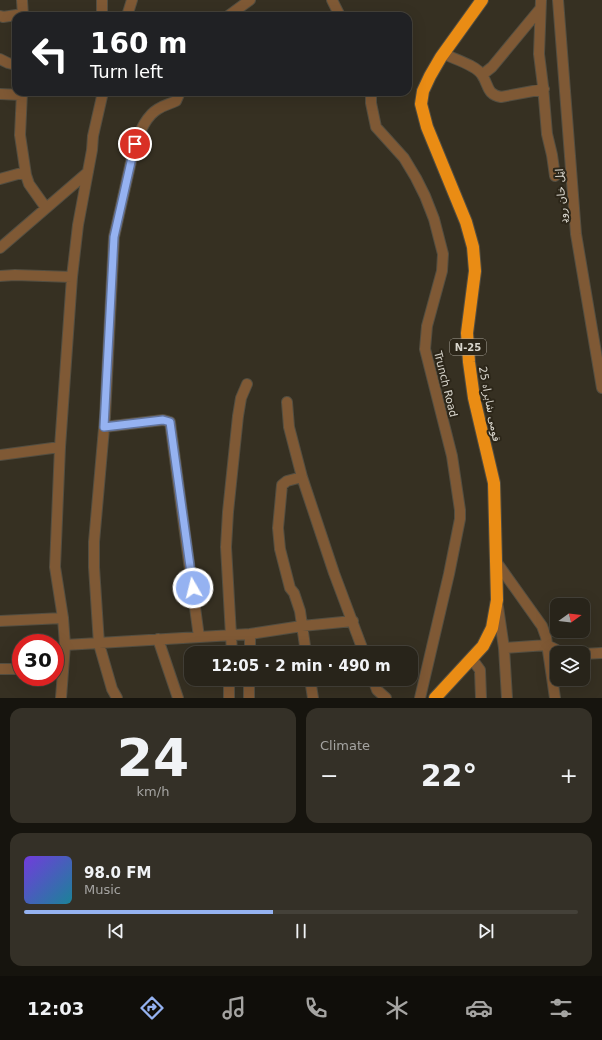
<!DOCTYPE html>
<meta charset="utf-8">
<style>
:root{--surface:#28241a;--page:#343027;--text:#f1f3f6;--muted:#a5a4a2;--line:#444139;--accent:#95b2f1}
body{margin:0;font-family:"DejaVu Sans","Noto Naskh Arabic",sans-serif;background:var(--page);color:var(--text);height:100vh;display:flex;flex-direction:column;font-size:15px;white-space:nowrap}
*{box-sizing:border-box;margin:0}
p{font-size:13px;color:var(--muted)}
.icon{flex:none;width:22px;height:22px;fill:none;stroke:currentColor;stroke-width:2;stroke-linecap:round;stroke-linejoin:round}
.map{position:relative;height:698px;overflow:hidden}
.drawer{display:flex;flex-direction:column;gap:10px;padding:10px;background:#16140e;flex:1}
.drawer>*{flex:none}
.hud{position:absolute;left:12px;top:12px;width:400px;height:84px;border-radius:12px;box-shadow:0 4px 16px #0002,0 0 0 1px var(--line);background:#202124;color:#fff;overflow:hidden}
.needle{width:26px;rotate:75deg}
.buttons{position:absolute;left:550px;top:598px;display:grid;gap:8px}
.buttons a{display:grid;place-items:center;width:40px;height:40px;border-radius:8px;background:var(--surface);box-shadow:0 4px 16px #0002,0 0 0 1px var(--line);font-size:20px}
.speed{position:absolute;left:12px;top:634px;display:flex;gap:8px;font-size:20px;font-weight:700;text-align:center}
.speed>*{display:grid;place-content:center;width:52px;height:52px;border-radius:50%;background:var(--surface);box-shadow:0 4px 16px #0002,0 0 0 1px var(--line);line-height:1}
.speed .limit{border:6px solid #d22;background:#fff;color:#111}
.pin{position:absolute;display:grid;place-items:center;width:34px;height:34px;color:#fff;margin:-17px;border:2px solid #fff;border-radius:50%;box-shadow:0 1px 4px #0007}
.me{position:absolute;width:44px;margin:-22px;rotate:352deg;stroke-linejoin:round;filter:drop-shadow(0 0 3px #0008)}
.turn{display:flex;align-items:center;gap:14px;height:84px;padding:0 12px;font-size:18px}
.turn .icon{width:52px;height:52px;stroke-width:2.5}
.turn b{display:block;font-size:28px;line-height:34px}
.big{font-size:30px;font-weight:700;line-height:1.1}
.drawer .tile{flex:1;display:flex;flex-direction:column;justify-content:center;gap:6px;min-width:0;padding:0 14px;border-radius:12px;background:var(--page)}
.drawer .dial{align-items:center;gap:0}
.dial b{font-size:52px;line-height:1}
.song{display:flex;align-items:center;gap:12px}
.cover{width:48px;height:48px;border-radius:6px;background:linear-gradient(135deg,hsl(260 70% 55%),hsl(190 70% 35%))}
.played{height:4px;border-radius:2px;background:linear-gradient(90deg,var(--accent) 45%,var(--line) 45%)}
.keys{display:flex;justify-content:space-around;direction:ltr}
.heat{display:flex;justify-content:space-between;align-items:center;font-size:22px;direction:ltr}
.drawer .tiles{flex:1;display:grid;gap:10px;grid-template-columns:1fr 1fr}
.tile:last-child{grid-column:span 2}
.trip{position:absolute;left:184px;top:646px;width:234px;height:40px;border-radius:12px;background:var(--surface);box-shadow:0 4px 16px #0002,0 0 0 1px var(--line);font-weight:700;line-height:40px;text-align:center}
.tabs{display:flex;height:64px;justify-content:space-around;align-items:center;background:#100e0a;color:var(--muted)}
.tabs .icon{width:28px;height:28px}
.tabs .active{color:var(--accent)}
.tabs b{font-size:18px;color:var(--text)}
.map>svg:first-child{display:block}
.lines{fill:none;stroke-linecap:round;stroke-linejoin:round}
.minor-casing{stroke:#534e41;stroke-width:12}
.highway-casing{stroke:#534e41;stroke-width:14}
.minor{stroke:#7f5935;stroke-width:10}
.highway{stroke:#ea8c14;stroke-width:12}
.route-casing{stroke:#61749d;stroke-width:10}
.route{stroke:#95b2f1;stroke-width:7}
.labels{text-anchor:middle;stroke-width:4;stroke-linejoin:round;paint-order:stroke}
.shield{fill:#2c2619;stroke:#a5a197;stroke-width:1}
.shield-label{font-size:10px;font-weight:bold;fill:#d9d6cd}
.street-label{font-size:11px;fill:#d9d6cd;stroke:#2c2619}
</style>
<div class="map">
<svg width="602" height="698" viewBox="0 0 602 698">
<rect width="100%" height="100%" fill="#363022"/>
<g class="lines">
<!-- minor casing -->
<g class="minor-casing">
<path id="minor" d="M22,0L23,16
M332,0L340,16
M541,0L539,54L543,86L547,134L552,155L555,176
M558,0L576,234L602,388
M0,16L3,17L23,14
M102,16V0
M127,16L132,0
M228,16L250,0
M444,54C454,59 476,65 482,75C489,85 486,94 501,97L544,89
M0,59L8,63L16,65
M482,75L492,67L540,9
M22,92L20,135L26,175L29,184L46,208
M371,92V103L376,127L404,158L416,178L425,196L434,219L443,254L442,271L427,326L425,349L452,456L460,510V519L449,574L420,698
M0,94L22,95
M0,179L25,172
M0,248L88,172
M0,276L15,275L72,277
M287,402L289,427L302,477L334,573L364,653
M104,427L163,420L170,422L199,637
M0,455L60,447
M302,477L287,481L282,485L278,528L280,549L290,588L294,593L300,611L306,653
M495,560L542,626L546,637L555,698
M498,607L504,648L507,698
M0,621L63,618
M158,639L178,698
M65,645L250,634L302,626L353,621
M504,648L547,645L555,649L560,653
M232,653L226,547L228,512L238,416L241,398L247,384
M250,653V634
M583,654L602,653
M472,659L480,670L481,698
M0,669H21
M310,679L313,698
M373,679L377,690L386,698
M61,698L65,645L63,618L55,567L60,447L72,277L78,225L92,150L93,136L103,92
M117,698L112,689L99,644L94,567V542L105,417L114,237L135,144C140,132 146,116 158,109C164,105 170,104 176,101L180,92
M229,698V679
M249,698V679"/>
</g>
<!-- highway casing -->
<g class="highway-casing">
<path id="highway" d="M435,698L483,646L492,628L497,600L494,483L474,398L469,362L467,333L475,271L473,247L466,222L427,127L421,104L423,91L430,76L441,57L482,0"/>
</g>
<!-- minor -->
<use href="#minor" class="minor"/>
<!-- highway -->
<use href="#highway" class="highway"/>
</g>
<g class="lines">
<!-- route casing -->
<g class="route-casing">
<path id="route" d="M135,144L114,237L104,427L163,420L170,422L193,588"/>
</g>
<!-- route -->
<use href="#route" class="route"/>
</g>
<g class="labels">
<!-- shield labels -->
<rect class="shield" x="450" y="339" width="36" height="16" rx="3"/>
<g class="shield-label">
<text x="468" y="351">N-25</text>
</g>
<!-- street labels -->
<g class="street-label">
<text transform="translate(561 196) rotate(-94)" y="4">اټل خان روډ</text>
<text transform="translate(446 384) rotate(76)" y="4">Trunch Road</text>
<text transform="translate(490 404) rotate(79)" y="4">قومی شاہراہ 25</text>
</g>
</g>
</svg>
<div class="buttons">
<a><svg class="needle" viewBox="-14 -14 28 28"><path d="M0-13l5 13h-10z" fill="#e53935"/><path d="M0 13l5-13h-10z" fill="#a5a4a2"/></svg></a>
<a><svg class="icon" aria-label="layers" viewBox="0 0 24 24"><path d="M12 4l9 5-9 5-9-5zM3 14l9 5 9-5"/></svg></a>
</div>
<div class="speed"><div class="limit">30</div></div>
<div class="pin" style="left:135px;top:144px;background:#d93025"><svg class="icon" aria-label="arrive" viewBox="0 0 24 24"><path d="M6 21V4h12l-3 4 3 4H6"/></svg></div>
<svg class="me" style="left:193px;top:588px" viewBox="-20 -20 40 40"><circle r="17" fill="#95b2f1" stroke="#fff" stroke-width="3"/><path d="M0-11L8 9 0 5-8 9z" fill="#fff"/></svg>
<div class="trip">12:05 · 2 min · 490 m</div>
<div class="hud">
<div class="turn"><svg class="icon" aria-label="left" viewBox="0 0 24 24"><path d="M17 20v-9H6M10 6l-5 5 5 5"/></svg><div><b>160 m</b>Turn left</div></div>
</div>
</div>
<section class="drawer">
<div class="tiles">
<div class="tile dial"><b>24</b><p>km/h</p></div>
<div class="tile"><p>Climate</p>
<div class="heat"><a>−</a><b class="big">22°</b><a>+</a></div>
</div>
<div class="tile">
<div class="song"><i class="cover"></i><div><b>98.0 FM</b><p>Music</p></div></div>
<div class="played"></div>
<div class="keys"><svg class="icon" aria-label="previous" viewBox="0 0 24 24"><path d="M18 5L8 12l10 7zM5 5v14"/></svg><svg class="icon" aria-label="pause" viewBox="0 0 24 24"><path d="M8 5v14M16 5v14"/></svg><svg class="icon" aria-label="next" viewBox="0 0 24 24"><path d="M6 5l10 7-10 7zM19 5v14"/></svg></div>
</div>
</div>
</section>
<nav class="tabs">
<b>12:03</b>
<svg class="icon active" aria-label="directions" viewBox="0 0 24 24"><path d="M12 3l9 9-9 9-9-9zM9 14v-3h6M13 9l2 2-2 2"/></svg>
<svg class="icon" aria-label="music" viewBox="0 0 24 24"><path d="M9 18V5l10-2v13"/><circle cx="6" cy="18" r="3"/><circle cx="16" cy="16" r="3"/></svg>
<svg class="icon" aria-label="phone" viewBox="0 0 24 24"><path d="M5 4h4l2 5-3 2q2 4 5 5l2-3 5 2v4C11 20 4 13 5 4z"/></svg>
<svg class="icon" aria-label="climate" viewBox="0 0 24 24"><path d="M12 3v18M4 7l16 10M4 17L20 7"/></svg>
<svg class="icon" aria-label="car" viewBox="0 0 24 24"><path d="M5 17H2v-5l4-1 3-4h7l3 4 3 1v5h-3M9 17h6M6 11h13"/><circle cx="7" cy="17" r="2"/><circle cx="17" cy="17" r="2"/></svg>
<svg class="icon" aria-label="filters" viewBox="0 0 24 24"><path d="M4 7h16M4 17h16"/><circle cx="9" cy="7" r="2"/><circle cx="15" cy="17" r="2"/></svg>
</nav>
